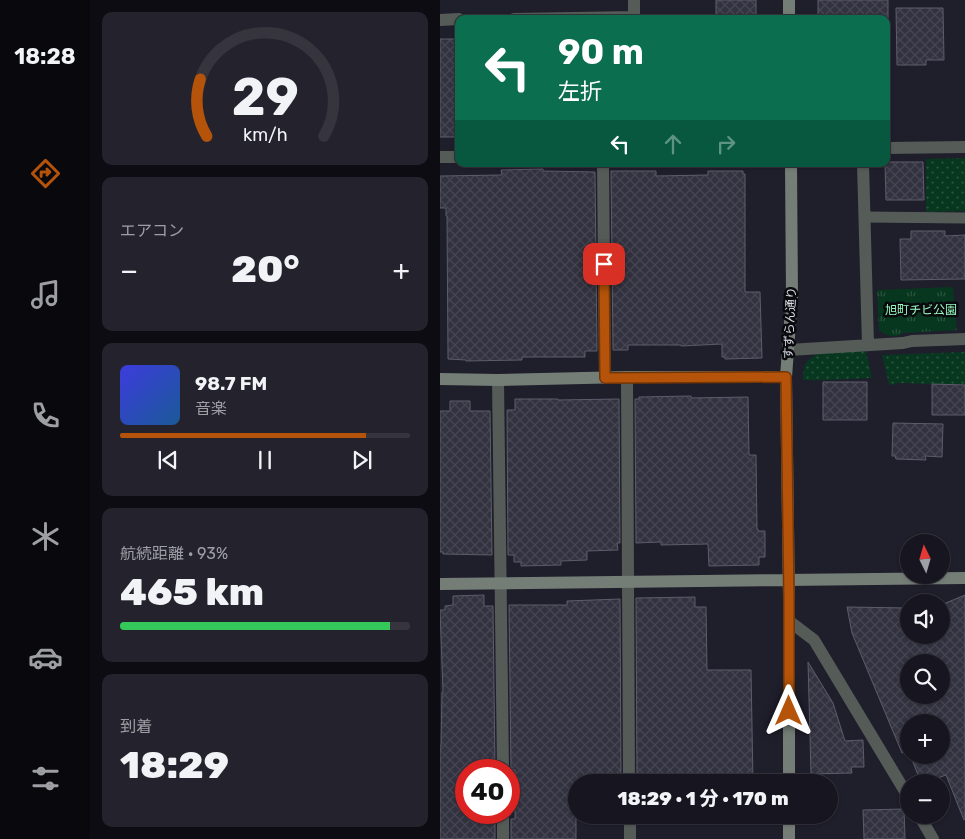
<!DOCTYPE html>
<html lang="ja">
<meta charset="utf-8">
<style>
:root{--surface:#171620;--page:#24232d;--text:#f1f3f6;--muted:#9e9fa5;--line:#36353e;--accent:#b45309}
body{margin:0;font-family:Rubik,"Noto Sans JP",sans-serif;background:var(--page);color:var(--text);height:100vh;display:flex;flex-direction:column;font-size:19px;white-space:nowrap}
*{box-sizing:border-box;margin:0}
p{font-size:16px;color:var(--muted)}
.icon{flex:none;width:28px;height:28px;fill:none;stroke:currentColor;stroke-width:2;stroke-linecap:round;stroke-linejoin:round}
.map{position:relative;flex:1;overflow:hidden}
.panel{display:flex;flex-direction:column;gap:12px;padding:12px;background:#0d0c12;width:350px}
.panel>*{flex:none}
.top-card{position:absolute;left:15px;top:15px;width:435px;height:152px;border-radius:10px;box-shadow:0 1px 4px #0004,0 0 0 1px var(--line);background:#0b6e4f;color:#fff;overflow:hidden}
.needle{width:32px;rotate:355deg}
.controls{position:absolute;left:460px;top:534px;display:grid;gap:10px}
.controls a{display:grid;place-items:center;width:50px;height:50px;border-radius:50%;background:var(--surface);box-shadow:0 1px 4px #0004,0 0 0 1px var(--line);font-size:25px}
.speed{position:absolute;left:15px;top:759px;display:flex;gap:10px;font-size:25px;font-weight:700;text-align:center}
.speed>*{display:grid;place-content:center;width:65px;height:65px;border-radius:50%;background:var(--surface);box-shadow:0 1px 4px #0004,0 0 0 1px var(--line);line-height:1}
.speed .limit{border:8px solid #d22;background:#fff;color:#111}
.pin{position:absolute;display:grid;place-items:center;width:42px;height:42px;color:#fff;margin:-21px;border-radius:10px;box-shadow:0 2px 8px #0006}
.me{position:absolute;width:55px;margin:-28px;rotate:0deg;stroke-linejoin:round;filter:drop-shadow(0 0 4px #0008)}
.turn{display:flex;align-items:center;gap:18px;height:105px;padding:0 20px;font-size:22px}
.turn .icon{width:65px;height:65px;stroke-width:2.5}
.turn b{display:block;font-size:35px;line-height:42px}
.lanes{display:flex;align-items:center;height:48px;padding:0 20px;background:#0003;justify-content:center;gap:25px;direction:ltr}
.lanes .off{opacity:.35}
.big{font-size:38px;font-weight:800;line-height:1.1}
.panel .tile{flex:1;display:flex;flex-direction:column;justify-content:center;gap:8px;min-width:0;padding:0 18px;border-radius:10px;background:var(--page)}
.panel .dial{align-items:center;gap:0}
.dial svg{height:130px;overflow:visible;fill:none;stroke:var(--line);stroke-width:7;stroke-linecap:round;text-anchor:middle}
.dial text{fill:var(--text);stroke:none}
.song{display:flex;align-items:center;gap:15px}
.cover{width:60px;height:60px;border-radius:8px;background:linear-gradient(135deg,hsl(240 70% 55%),hsl(210 70% 35%))}
.played{height:5px;border-radius:2px;background:linear-gradient(90deg,var(--accent) 85%,var(--line) 85%)}
.keys{display:flex;justify-content:space-around;direction:ltr}
.heat{display:flex;justify-content:space-between;align-items:center;font-size:28px;direction:ltr}
.charge{height:8px;border-radius:4px;background:linear-gradient(90deg,#34c759 93%,var(--line) 0)}
.trip{position:absolute;left:128px;top:774px;width:270px;height:50px;border-radius:25px;background:var(--surface);box-shadow:0 1px 4px #0004,0 0 0 1px var(--line);font-weight:800;line-height:50px;text-align:center}
main{display:flex;flex:1;min-height:0}
.dock{display:flex;flex-direction:column;width:90px;justify-content:space-around;align-items:center;background:#09090d;color:var(--muted)}
.dock .icon{width:35px;height:35px}
.dock .active{color:var(--accent)}
.dock b{font-size:22px;color:var(--text)}
.map>svg:first-child{display:block}
.grass{fill:url(#grass-tufts)}
.garden{fill:url(#garden-dots)}
.building{fill:url(#building-cross-hatch);stroke:#5d5c6c;fill-rule:evenodd}
.lines{fill:none;stroke-linecap:round;stroke-linejoin:round}
.lane{stroke:#555c57;stroke-width:11}
.street{stroke:#555c57;stroke-width:12}
.secondary{stroke:#747e77;stroke-width:12}
.route-casing{stroke:#753606;stroke-width:12}
.route{stroke:#b45309;stroke-width:9}
.labels{text-anchor:middle;stroke-width:5;stroke-linejoin:round;paint-order:stroke}
.park-label{font-size:12px;fill:#96fbbd;stroke:#09090e}
.street-label{font-size:12px;fill:#dfdfe8;stroke:#09090e}
</style>
<main>
<nav class="dock">
<b>18:28</b>
<svg class="icon active" aria-label="directions" viewBox="0 0 24 24"><path d="M12 3l9 9-9 9-9-9zM9 14v-3h6M13 9l2 2-2 2"/></svg>
<svg class="icon" aria-label="music" viewBox="0 0 24 24"><path d="M9 18V5l10-2v13"/><circle cx="6" cy="18" r="3"/><circle cx="16" cy="16" r="3"/></svg>
<svg class="icon" aria-label="phone" viewBox="0 0 24 24"><path d="M5 4h4l2 5-3 2q2 4 5 5l2-3 5 2v4C11 20 4 13 5 4z"/></svg>
<svg class="icon" aria-label="climate" viewBox="0 0 24 24"><path d="M12 3v18M4 7l16 10M4 17L20 7"/></svg>
<svg class="icon" aria-label="car" viewBox="0 0 24 24"><path d="M5 17H2v-5l4-1 3-4h7l3 4 3 1v5h-3M9 17h6M6 11h13"/><circle cx="7" cy="17" r="2"/><circle cx="17" cy="17" r="2"/></svg>
<svg class="icon" aria-label="filters" viewBox="0 0 24 24"><path d="M4 7h16M4 17h16"/><circle cx="9" cy="7" r="2"/><circle cx="15" cy="17" r="2"/></svg>
</nav>
<section class="panel">
<div class="tile dial"><svg viewBox="0 0 100 80">
<path d="M14 69A42 42 0 1 1 86 69"/>
<path d="M14 69A42 42 0 0 1 10 34" stroke="#b45309"/>
<text x="50" y="56" font-size="32" font-weight="700">29</text>
<text x="50" y="72" font-size="11">km/h</text>
</svg></div>
<div class="tile"><p>エアコン</p>
<div class="heat"><a>−</a><b class="big">20°</b><a>+</a></div>
</div>
<div class="tile">
<div class="song"><i class="cover"></i><div><b>98.7 FM</b><p>音楽</p></div></div>
<div class="played"></div>
<div class="keys"><svg class="icon" aria-label="previous" viewBox="0 0 24 24"><path d="M18 5L8 12l10 7zM5 5v14"/></svg><svg class="icon" aria-label="pause" viewBox="0 0 24 24"><path d="M8 5v14M16 5v14"/></svg><svg class="icon" aria-label="next" viewBox="0 0 24 24"><path d="M6 5l10 7-10 7zM19 5v14"/></svg></div>
</div>
<div class="tile"><p>航続距離 · 93%</p><b class="big">465 km</b><div class="charge"></div></div>
<div class="tile"><p>到着</p><b class="big">18:29</b></div>
</section>
<div class="map">
<svg width="525" height="839" viewBox="0 0 525 839">
<defs>
<pattern id="grass-tufts" width="24" height="20" patternUnits="userSpaceOnUse" patternTransform="scale(1.25)"><rect width="24" height="20" fill="#07371f"/><path d="M3 7l-1-3M5 7V3M7 7l1-3M15 17l-1-3M17 17v-4M19 17l1-3" fill="none" stroke="#2b5440"/></pattern>
<pattern id="garden-dots" width="8" height="8" patternUnits="userSpaceOnUse" patternTransform="scale(1.25)"><rect width="8" height="8" fill="#07371f"/><path d="M2 2h.1M6 6h.1" fill="none" stroke="#2b5440" stroke-width="1.8" stroke-linecap="round"/></pattern>
<pattern id="building-cross-hatch" width="8" height="8" patternUnits="userSpaceOnUse" patternTransform="scale(1.25)"><rect width="8" height="8" fill="#333240"/><path d="M0 0l8 8M0 8l8-8" fill="none" stroke="#464652"/></pattern>
</defs>
<rect width="100%" height="100%" fill="#1f1e2b"/>
<!-- grass -->
<path class="grass" d="M513,287L517,330L463,333C455,339 446,336 439,330L437,290Z"/>
<!-- garden -->
<path class="garden" d="M525,158V211L486,212V159Z
M424,351L426,352L432,378L384,380H363C363,362 367,359 382,352Z
M525,352V385L457,383L454,385L449,384L442,355Z"/>
<!-- building -->
<path class="building" d="M276,0H316V19H276Z
M378,0H448V19H378Z
M456,8H503L504,60H486V65H457Z
M0,39H19V137H0Z
M446,162H483L484,200H446L445,164Z
M103,169V171L155,172L157,351H145V357H82V360L26,361V360L8,359L7,216H6V208H0V176L62,175L61,170Z
M171,171H216V176L268,175V171H303V174H305V292H320L322,358L285,359V357H282V344L241,346V345H188V350H173Z
M471,231H505V236L525,235V279L461,280L460,239H471Z
M383,382H427V420H383Z
M492,384L525,385V415H492Z
M251,396V398L308,397L309,455H316L317,529H318V531H325V557H319V565L269,566L268,544L221,545V542L196,543L195,399H199V397Z
M75,399H118V400L179,399L180,543H177L178,550L147,551V560L121,561V565L81,566V562H74V555H68L67,410H75Z
M10,401H30V411H50L52,555L3,554V552H0V411H10Z
M453,423L503,424L502,457L485,456L486,460L456,459L455,456H452Z
M44,595V606H53L55,770H26V812H27V818L55,819V839H0V746H1L2,692H3L0,610H5V606L13,605V596Z
M525,595V819L524,820L506,775L487,782H481L470,755H501V722H469V753L468,751L462,753L412,633L407,607L469,608V635H501V605ZM469,662H501V695H469Z
M255,597V607H266L267,670H311L313,782H197L196,598Z
M180,599L181,782H136V839H71V819H75V770H71L69,605H127V601Z
M368,662L393,703L405,741L423,740L424,767H411L412,773L371,774Z
M464,809L465,839H424L423,810Z
M274,815H313V820H274Z"/>
<g class="lines">
<!-- lane -->
<path class="lane" d="M425,217L525,218"/>
<!-- street -->
<path class="street" d="M194,0V19
M74,19L194,17
M0,20L19,19
M446,148L525,147
M0,157H19
M163,164L165,378
M423,164L428,345
M349,350L463,343L472,341L525,339
M187,377L189,782
M58,380L63,770
M349,621L374,640L469,798
M63,812V839
M190,815V839
M479,815L493,839"/>
<!-- secondary -->
<path class="secondary" d="M349,0V19
M0,379L58,380L187,377H346
M0,584L525,578
M349,782V599L346,377L352,296L351,164
M349,815V839"/>
</g>
<g class="lines">
<!-- route casing -->
<g class="route-casing">
<path id="route" d="M164,264L165,378L346,377L349,599V711"/>
</g>
<!-- route -->
<use href="#route" class="route"/>
</g>
<g class="labels">
<!-- park labels -->
<g class="park-label">
<text x="481" y="314">旭町チビ公園</text>
</g>
<!-- street labels -->
<g class="street-label">
<text transform="translate(350 323) rotate(-87)" y="4">すずらん通り</text>
</g>
</g>
</svg>
<div class="controls">
<a><svg class="needle" viewBox="-14 -14 28 28"><path d="M0-13l5 13h-10z" fill="#e53935"/><path d="M0 13l5-13h-10z" fill="#9e9fa5"/></svg></a>
<a><svg class="icon" aria-label="sound" viewBox="0 0 24 24"><path d="M4 9h4l5-4v14l-5-4H4zM17 9q2 3 0 6"/></svg></a>
<a><svg class="icon" aria-label="search" viewBox="0 0 24 24"><circle cx="10" cy="10" r="6"/><path d="M15 15l6 6"/></svg></a>
<a>+</a>
<a>−</a>
</div>
<div class="speed"><div class="limit">40</div></div>
<div class="pin" style="left:164px;top:264px;background:#d93025"><svg class="icon" aria-label="arrive" viewBox="0 0 24 24"><path d="M6 21V4h12l-3 4 3 4H6"/></svg></div>
<svg class="me" style="left:349px;top:711px" viewBox="-20 -20 40 40"><path d="M0-17L14 15 0 8-14 15z" fill="#b45309" stroke="#fff" stroke-width="4"/></svg>
<div class="trip">18:29 · 1 分 · 170 m</div>
<div class="top-card">
<div class="turn"><svg class="icon" aria-label="left" viewBox="0 0 24 24"><path d="M17 20v-9H6M10 6l-5 5 5 5"/></svg><div><b>90 m</b>左折</div></div>
<div class="lanes"><svg class="icon" aria-label="left" viewBox="0 0 24 24"><path d="M17 20v-9H6M10 6l-5 5 5 5"/></svg><svg class="icon off" aria-label="ahead" viewBox="0 0 24 24"><path d="M12 20V5M6 11l6-6 6 6"/></svg><svg class="icon off" aria-label="right" viewBox="0 0 24 24"><path d="M7 20v-9h11M14 6l5 5-5 5"/></svg></div>
</div>
</div>
</main>
